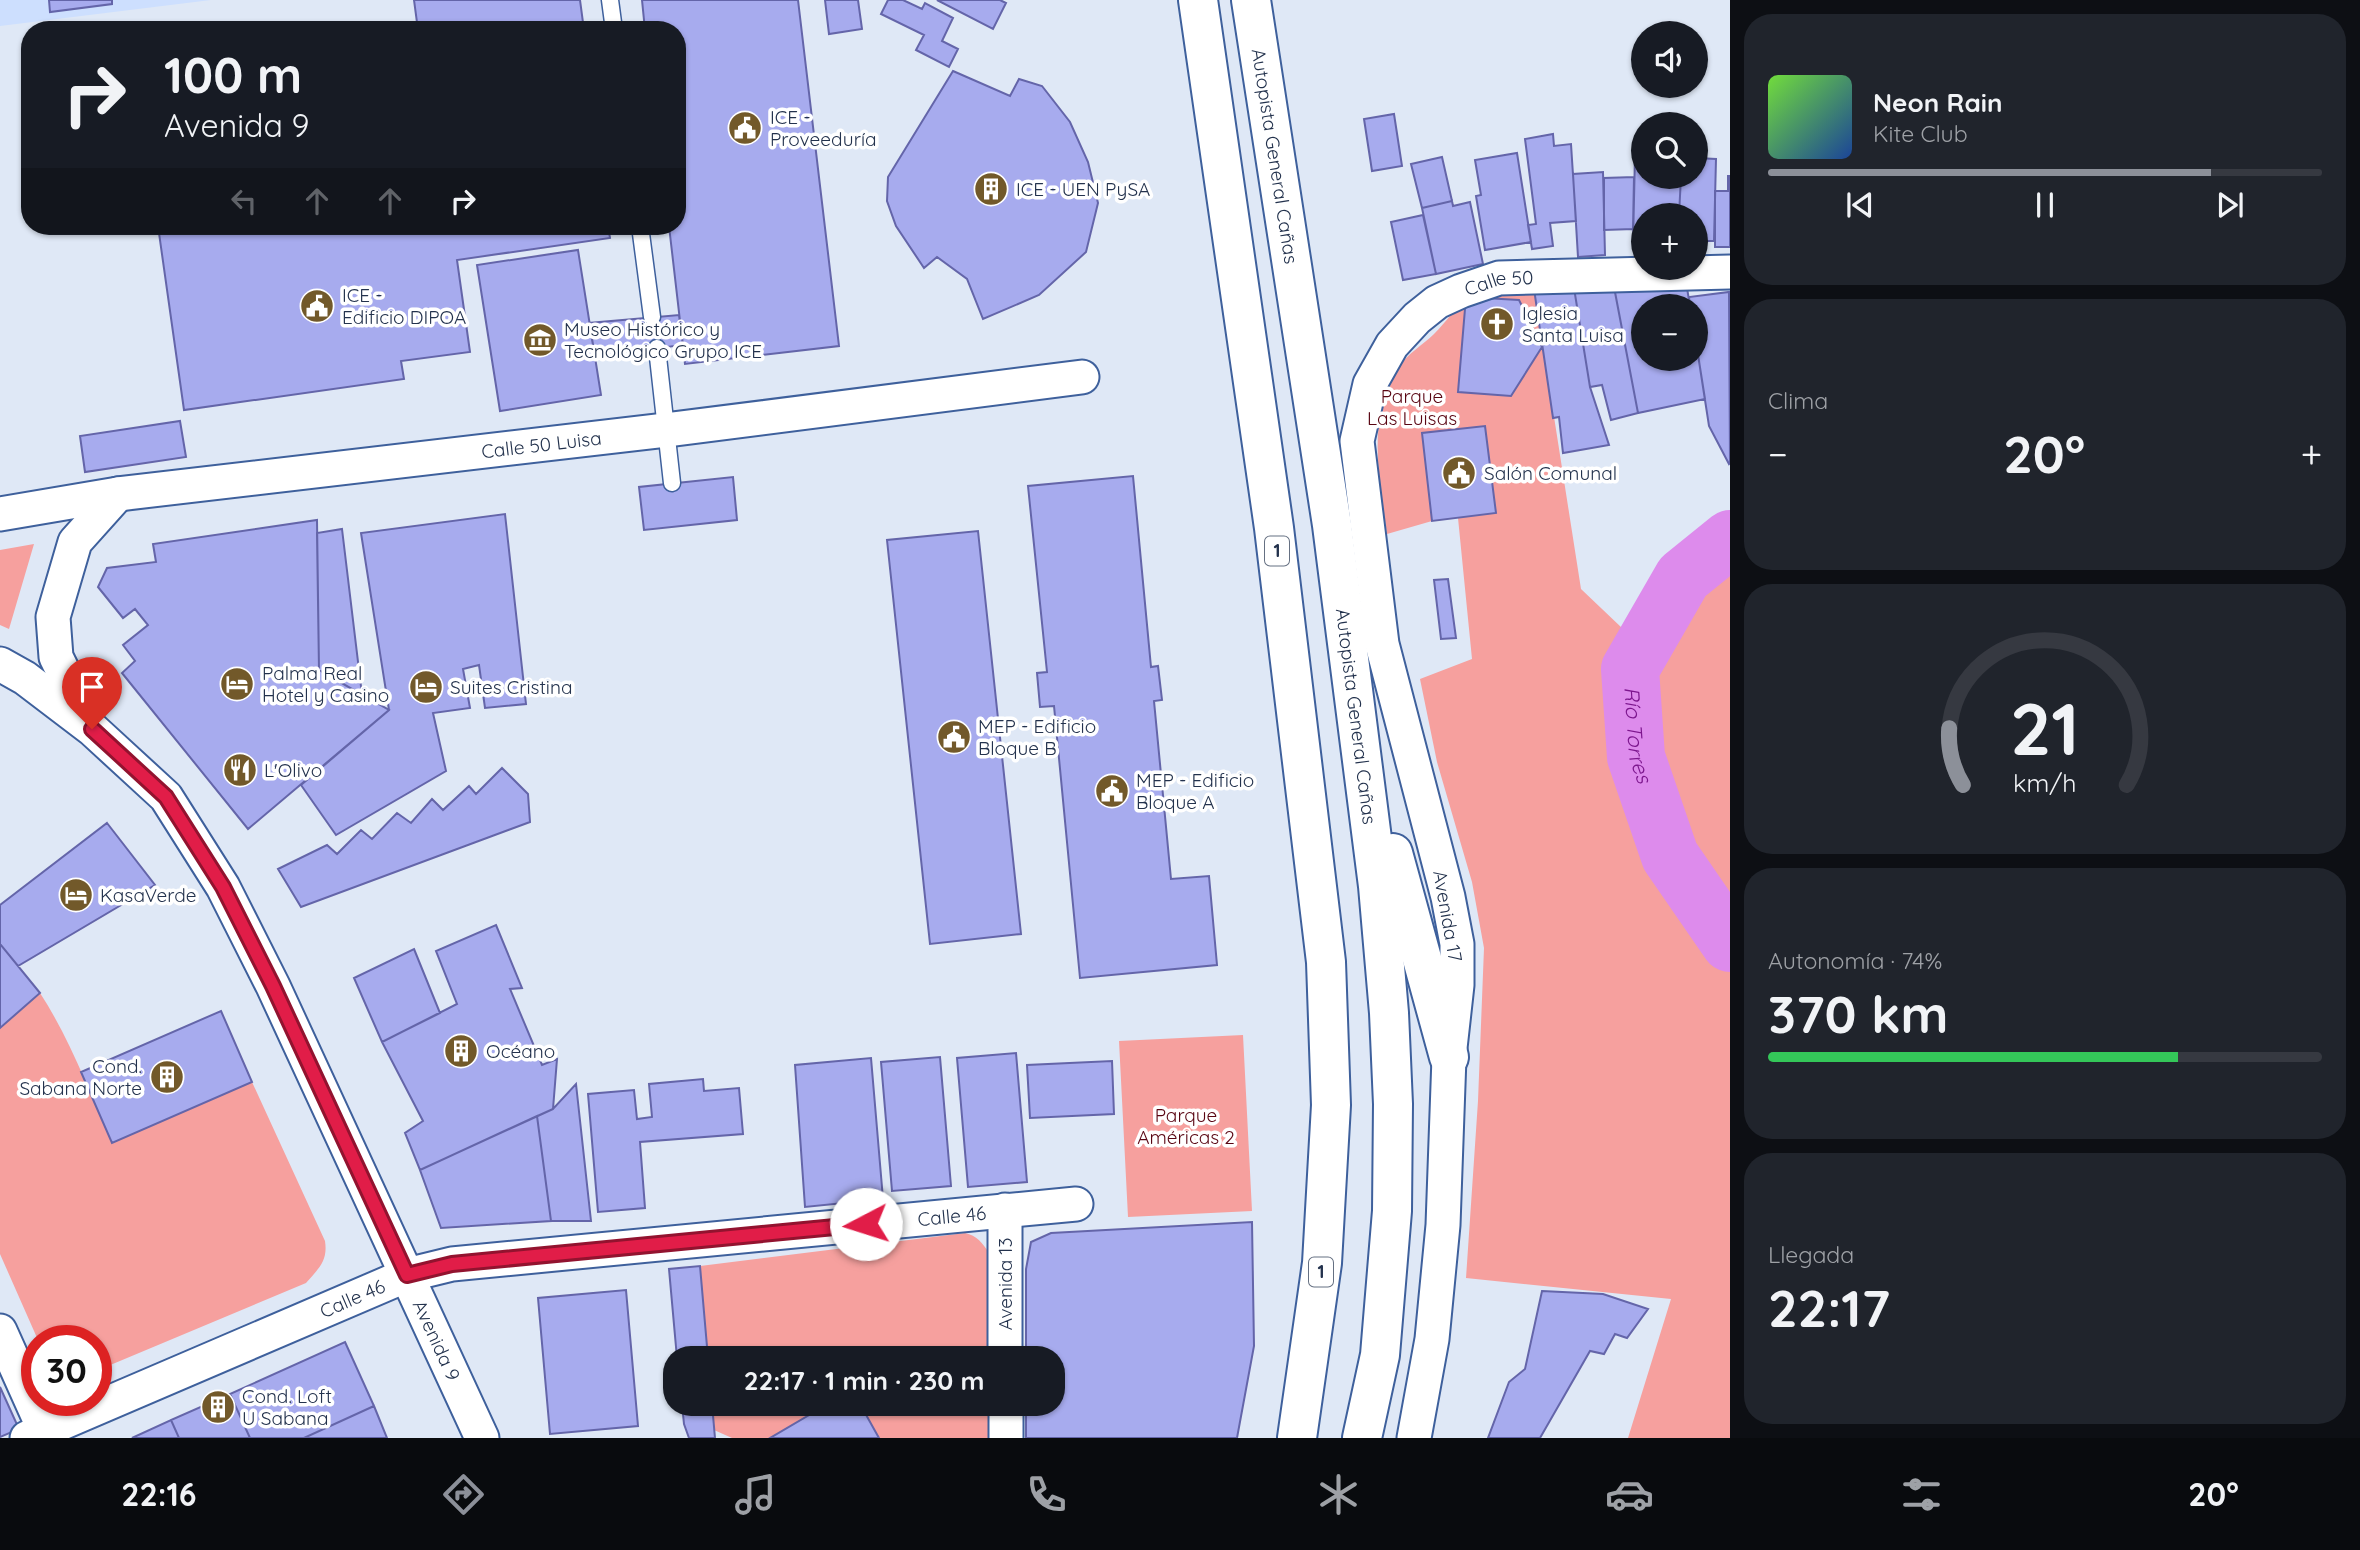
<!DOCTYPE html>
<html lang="es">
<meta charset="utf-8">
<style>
:root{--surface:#171b24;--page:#20242c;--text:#f1f3f6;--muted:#9ea1a6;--line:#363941;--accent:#8c9099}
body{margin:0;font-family:Quicksand,sans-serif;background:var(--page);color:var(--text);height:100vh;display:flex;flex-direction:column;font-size:26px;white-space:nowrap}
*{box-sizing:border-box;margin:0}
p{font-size:23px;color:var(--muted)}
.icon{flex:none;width:38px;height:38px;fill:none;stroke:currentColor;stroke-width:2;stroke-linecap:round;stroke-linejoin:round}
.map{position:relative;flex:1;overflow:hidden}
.sheet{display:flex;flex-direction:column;gap:14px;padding:14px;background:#0d0f14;width:630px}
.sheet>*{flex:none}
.top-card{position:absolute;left:21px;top:21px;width:665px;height:214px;border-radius:28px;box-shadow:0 2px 5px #0004;background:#171b24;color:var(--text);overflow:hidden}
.tools{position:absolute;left:1631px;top:21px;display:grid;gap:14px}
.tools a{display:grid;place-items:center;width:77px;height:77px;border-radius:50%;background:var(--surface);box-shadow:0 2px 5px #0004;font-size:35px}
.speed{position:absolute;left:21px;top:1325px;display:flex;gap:14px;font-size:35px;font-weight:700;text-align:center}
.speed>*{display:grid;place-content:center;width:91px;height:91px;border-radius:50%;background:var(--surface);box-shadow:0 2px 5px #0004;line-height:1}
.speed .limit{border:10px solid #d22;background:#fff;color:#111}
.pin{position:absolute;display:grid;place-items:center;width:60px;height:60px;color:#fff;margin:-72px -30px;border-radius:50% 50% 50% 0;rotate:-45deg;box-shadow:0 0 7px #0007}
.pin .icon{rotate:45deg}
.me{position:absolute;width:77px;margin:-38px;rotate:265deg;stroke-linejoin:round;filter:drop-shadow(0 0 5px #0008)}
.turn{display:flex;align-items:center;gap:24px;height:147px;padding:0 28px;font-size:32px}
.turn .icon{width:91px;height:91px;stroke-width:2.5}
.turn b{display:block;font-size:49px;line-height:60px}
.lanes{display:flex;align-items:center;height:66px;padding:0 28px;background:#0003;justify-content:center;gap:35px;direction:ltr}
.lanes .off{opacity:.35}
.big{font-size:52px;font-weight:800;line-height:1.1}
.sheet .card{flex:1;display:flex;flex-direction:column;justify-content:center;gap:10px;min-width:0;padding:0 24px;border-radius:28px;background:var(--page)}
.sheet .dial{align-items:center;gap:0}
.dial svg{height:182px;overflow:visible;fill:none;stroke:var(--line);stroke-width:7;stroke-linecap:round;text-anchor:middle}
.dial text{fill:var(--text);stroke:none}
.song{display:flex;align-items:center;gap:21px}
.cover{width:84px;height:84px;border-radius:10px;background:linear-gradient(135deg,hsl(100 70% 55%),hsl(220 70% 35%))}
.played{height:7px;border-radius:4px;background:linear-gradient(90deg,var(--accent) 80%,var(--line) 80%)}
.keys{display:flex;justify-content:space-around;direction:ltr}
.heat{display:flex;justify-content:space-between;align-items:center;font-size:38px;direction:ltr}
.charge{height:10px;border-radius:5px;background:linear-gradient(90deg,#34c759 74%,var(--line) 0)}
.trip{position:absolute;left:663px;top:1346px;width:402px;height:70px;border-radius:28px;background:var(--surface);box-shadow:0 2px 5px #0004;font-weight:800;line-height:70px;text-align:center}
.tab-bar{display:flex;height:112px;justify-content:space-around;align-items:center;background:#090b0e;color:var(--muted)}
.tab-bar .icon{width:49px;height:49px}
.tab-bar .current{color:var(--accent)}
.tab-bar b{font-size:32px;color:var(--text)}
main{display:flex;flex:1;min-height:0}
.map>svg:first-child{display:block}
.built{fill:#cddffe}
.green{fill:#f6a09e;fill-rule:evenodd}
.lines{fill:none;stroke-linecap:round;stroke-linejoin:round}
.river{stroke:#dd8bec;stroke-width:58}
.building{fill:#a7abee;stroke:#6465a9;stroke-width:2}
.service-casing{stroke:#3e609c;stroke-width:19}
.minor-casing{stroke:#3e609c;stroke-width:37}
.trunk-casing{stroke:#3e609c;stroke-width:42}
.service{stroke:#fff;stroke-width:16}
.minor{stroke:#fff;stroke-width:33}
.trunk{stroke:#fff;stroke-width:38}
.route-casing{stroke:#92132f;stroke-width:18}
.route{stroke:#e11d48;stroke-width:12}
.labels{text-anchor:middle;stroke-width:7;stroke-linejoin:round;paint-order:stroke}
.shield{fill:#fff;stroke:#657082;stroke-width:2}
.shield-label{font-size:18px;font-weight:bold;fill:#23324d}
.poi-label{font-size:19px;fill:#23324d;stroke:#fff;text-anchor:start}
.street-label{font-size:19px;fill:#23324d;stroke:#fff}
.park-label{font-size:19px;fill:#590512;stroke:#fff}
.water-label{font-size:21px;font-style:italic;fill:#7d178e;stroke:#fff}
</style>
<main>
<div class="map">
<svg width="1730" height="1438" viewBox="0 0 1730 1438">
<rect width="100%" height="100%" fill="#dfe8f6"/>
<!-- built -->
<path class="built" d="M0,0H211L0,26Z"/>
<!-- green -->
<path class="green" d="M1534,289L1581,589L1663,667L1703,592L1730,572V1438H1628L1671,1299L1466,1278L1478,1101L1484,948L1472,882L1437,762L1420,679L1472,659L1458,518L1496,513L1485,426L1422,433L1432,521L1387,534C1379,478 1366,417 1399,367C1408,353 1423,345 1434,334C1446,322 1455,309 1466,297ZM1466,297L1519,300L1542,347L1511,396L1458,392Z
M34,544L9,629L0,625V550Z
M40,993C70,1039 90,1093 112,1143L252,1082L325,1241C328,1261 319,1268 306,1283L96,1371V1340H38L0,1254V1028Z
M1243,1035L1252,1211L1128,1217L1119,1041Z
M965,1233C977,1236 982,1242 989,1253L990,1358H708L700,1266Z
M712,1404H828L770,1438H732L714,1430Z
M860,1404H991V1438H879Z"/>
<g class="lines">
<!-- river -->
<path class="river" id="s1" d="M1730,539L1683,577L1630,669L1636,757L1670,856L1730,943"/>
</g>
<!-- building -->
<path class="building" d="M49,0H112V4L50,12Z
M414,0H580L584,30H418Z
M642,0H798L839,346L685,364L669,226H677V30H645Z
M825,0H858L862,29L829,34Z
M888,0H903L922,9L925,3L953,18L942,41L958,49L949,67L916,50L924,35L881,14Z
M937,0H1000L1006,3L993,29Z
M953,71L1010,96L1019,79L1042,86L1070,122L1088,162L1098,203L1086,252L1039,295L983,319L967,279L937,257L924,268L896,226L887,201L888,177Z
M1394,114L1402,166L1372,171L1364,119Z
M1553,134L1554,146L1571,144L1576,221L1550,223L1553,246L1532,249L1528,225L1536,224L1525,139Z
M1517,153L1531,242L1485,250L1476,196L1481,195L1475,160Z
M1635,155L1643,156V177H1681L1679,215H1643V243H1633Z
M1442,157L1452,201L1422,208L1411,164Z
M1696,158L1716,159L1714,241H1696V215H1679L1681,177H1696Z
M1603,172L1605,255L1578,257L1573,174Z
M1728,176H1730V247H1715V191H1728Z
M1634,177L1633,229L1604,230V178Z
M1452,201L1453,206L1470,202L1483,264L1436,274L1422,208Z
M1423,215L1436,274L1403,280L1391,222Z
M158,226H608L610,238L457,260L470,352L401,361L404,379L184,410Z
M578,250L601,395L500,411L477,265Z
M1614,287L1638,413L1611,420L1602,385L1590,387L1574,288Z
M1574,288L1590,387L1609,445L1563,453L1559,417L1553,418L1534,289Z
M1687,288L1690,306H1643V359H1696V342L1705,399L1638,413L1615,292Z
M1729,292L1730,463L1729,464L1709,426L1696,342V306H1690L1689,297Z
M1466,297L1519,300L1542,347L1511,396L1458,392Z
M679,315L683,345L595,356L589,323Z
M180,421L186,457L85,472L80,436Z
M1485,426L1496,513L1432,521L1422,433Z
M1133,476L1151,667L1158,666L1162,700L1154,701L1171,879L1209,876L1217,965L1080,978L1054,706L1040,707L1037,673L1047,672L1028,486Z
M733,477L737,520L644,530L639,487Z
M505,514L526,704L485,708L479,665L463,669L470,708L433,713L446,771L336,835L301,785L389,710L361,533Z
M317,520L319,670L389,710L248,829L122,673L135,661L123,645L148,625L135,609L123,618L98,587L107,568L156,562L153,544Z
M342,529L362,695L319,670L317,533Z
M978,531L1021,934L930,944L887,540Z
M1448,579L1456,638L1441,639L1434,580Z
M502,768L528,794L530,822L301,907L278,869L327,845L337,854L361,830L372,839L397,813L411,823L432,799L443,810L469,786L476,794Z
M107,823L155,885L18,966L0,944V905Z
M496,925L522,988L510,989L542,1065L557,1059L553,1109L420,1170L405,1133L423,1121L382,1042L457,1004L436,951Z
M0,944L40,993L0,1028Z
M414,949L440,1013L382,1042L354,978Z
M221,1011L252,1082L112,1143L81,1072Z
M1016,1053L1027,1182L968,1187L957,1058Z
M940,1057L951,1186L892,1191L881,1062Z
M871,1058L883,1199L805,1207L795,1065Z
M1112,1061L1114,1114L1030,1118L1027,1065Z
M703,1079L704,1091L739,1088L743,1134L640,1142L645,1208L598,1212L588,1094L634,1090L637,1119L652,1117L649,1084Z
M576,1084L591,1221H551L537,1116L553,1109Z
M537,1116L551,1221L441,1228L420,1170Z
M1252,1222L1254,1346L1237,1438H1026V1404H1054V1358H1026V1269L1031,1242L1051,1233Z
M700,1266L708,1358H677L669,1269Z
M626,1290L638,1426L550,1434L538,1298Z
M1542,1291L1603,1294L1648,1309L1627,1338L1615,1334L1604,1354L1590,1351L1540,1438H1488L1509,1382L1525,1369Z
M345,1342L374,1406L304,1438H250L230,1394Z
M0,1387L19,1429L0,1437Z
M230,1394L250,1438H179L171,1420Z
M682,1404H712L715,1438H689L684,1424Z
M828,1404H860L879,1438H770Z
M374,1406L387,1438H304Z
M171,1420L179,1438H132Z"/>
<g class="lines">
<!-- service casing -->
<g class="service-casing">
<path id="service" d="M610,0L614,30
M640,226L652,317
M657,348L672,483"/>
</g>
<!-- minor casing -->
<g class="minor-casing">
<g id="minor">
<path id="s2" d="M0,514L118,494L666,430L1082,377"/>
<path id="s3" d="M0,664L25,678L92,729L166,797L223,887L273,986L482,1438"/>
<path d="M87,720L56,657L53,617L75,542L118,494"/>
<path d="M1005,1210V1358"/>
<path d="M0,1331L44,1429"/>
<path d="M1006,1404V1438"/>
<path id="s4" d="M27,1438L407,1275L452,1264L1076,1204"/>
<path id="s5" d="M1414,1438L1432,1339L1443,1225L1449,1057L1457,985V944L1448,897L1382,644L1357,441L1370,384L1392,345L1417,318L1437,302L1461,291L1499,278L1730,272"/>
</g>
</g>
<!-- trunk casing -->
<g class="trunk-casing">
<g id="trunk">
<path d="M1198,0L1274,528L1326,962L1331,1105L1322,1263L1297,1438"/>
<path id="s6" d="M1251,0L1332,525L1378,886L1389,1013L1393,1104L1392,1211L1380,1355L1362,1438"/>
<path d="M1393,853L1449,1057"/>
</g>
</g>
<!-- service -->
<use href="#service" class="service"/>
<!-- minor -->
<use href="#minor" class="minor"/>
<!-- trunk -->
<use href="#trunk" class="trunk"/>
</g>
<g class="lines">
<!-- route casing -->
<g class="route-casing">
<path id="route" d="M92,729L166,797L223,887L273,986L407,1275L452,1264L866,1224"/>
</g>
<!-- route -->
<use href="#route" class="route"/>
</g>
<!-- icons -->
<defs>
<g id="civic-disc" transform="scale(1.75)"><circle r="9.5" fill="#72592a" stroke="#fff"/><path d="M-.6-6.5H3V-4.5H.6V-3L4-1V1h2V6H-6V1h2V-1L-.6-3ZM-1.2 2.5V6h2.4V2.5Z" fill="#fff"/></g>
<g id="building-disc" transform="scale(1.75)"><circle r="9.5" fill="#72592a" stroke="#fff"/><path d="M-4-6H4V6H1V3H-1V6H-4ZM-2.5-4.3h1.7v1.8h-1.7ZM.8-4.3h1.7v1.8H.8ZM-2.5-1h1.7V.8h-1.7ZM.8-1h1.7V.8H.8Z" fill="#fff"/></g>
<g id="church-disc" transform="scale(1.75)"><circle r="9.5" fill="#72592a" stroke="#fff"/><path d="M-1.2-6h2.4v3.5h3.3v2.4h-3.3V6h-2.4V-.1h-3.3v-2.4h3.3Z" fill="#fff"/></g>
<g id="museum-disc" transform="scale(1.75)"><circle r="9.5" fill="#72592a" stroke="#fff"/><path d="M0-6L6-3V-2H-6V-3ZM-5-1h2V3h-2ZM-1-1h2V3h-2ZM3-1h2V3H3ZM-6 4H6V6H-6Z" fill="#fff"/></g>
<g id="hotel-disc" transform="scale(1.75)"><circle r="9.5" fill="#72592a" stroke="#fff"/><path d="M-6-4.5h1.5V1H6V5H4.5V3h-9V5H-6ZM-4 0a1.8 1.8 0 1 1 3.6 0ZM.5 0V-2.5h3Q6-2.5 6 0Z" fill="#fff"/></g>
<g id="restaurant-disc" transform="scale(1.75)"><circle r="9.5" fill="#72592a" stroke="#fff"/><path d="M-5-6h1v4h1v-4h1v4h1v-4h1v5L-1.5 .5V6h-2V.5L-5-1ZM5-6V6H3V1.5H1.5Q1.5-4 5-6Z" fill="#fff"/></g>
</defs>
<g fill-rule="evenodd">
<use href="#civic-disc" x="745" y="128"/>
<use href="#building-disc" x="991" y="189"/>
<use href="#civic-disc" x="317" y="306"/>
<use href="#church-disc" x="1497" y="324"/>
<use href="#museum-disc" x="540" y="340"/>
<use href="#civic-disc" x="1459" y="473"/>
<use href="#hotel-disc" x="237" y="684"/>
<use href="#hotel-disc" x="426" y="687"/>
<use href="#civic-disc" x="954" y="737"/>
<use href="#restaurant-disc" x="240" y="770"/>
<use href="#civic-disc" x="1112" y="791"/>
<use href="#hotel-disc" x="76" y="895"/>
<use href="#building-disc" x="461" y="1051"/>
<use href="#building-disc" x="167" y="1077"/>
<use href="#building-disc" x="218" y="1407"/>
</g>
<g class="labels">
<!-- shield labels -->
<g class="shield">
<rect x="1265" y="536.5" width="24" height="29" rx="5"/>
<rect x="1309" y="1257.5" width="24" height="29" rx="5"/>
</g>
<g class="shield-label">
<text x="1277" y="557">1</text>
<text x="1321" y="1278">1</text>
</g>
<!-- poi labels -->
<g class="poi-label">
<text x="770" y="124">ICE -<tspan x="770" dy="22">Proveeduría</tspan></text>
<text x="1016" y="196">ICE - UEN PySA</text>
<text x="342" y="302">ICE -<tspan x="342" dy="22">Edificio DIPOA</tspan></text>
<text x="1522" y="320">Iglesia<tspan x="1522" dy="22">Santa Luisa</tspan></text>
<text x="564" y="336">Museo Histórico y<tspan x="564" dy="22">Tecnológico Grupo ICE</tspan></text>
<text x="1484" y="480">Salón Comunal</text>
<text x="262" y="680">Palma Real<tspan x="262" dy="22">Hotel y Casino</tspan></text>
<text x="450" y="694">Suites Cristina</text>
<text x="978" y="733">MEP - Edificio<tspan x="978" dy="22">Bloque B</tspan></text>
<text x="264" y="777">L'Olivo</text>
<text x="1136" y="787">MEP - Edificio<tspan x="1136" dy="22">Bloque A</tspan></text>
<text x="100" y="902">KasaVerde</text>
<text x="486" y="1058">Océano</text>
<text x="142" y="1073" text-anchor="end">Cond.<tspan x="142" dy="22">Sabana Norte</tspan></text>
<text x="242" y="1403">Cond. Loft<tspan x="242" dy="22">U Sabana</tspan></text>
</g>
<!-- street labels -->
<g class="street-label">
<text dy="7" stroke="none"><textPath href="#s6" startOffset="158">Autopista General Cañas</textPath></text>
<text dy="7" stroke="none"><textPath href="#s5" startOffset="1242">Calle 50</textPath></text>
<text dy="7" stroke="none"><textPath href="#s2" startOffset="546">Calle 50 Luisa</textPath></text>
<text dy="7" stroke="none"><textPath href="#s6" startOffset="724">Autopista General Cañas</textPath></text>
<text transform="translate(1448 916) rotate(80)" y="7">Avenida 17</text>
<text dy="7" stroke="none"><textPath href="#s4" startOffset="962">Calle 46</textPath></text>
<text transform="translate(1005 1284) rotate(-90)" y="7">Avenida 13</text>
<text dy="7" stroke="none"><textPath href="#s4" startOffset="354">Calle 46</textPath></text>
<text dy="7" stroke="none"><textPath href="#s3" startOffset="821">Avenida 9</textPath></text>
</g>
<!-- park labels -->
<g class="park-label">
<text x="1412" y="403">Parque<tspan x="1412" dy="22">Las Luisas</tspan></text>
<text x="1186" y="1122">Parque<tspan x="1186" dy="22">Américas 2</tspan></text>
</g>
<!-- water labels -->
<g class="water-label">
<text dy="7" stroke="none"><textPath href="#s1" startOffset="233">Río Torres</textPath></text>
</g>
</g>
</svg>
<div class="tools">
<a><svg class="icon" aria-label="sound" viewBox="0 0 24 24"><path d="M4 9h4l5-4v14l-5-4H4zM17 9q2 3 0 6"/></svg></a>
<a><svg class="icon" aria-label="search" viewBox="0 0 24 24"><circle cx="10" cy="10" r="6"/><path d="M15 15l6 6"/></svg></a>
<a>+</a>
<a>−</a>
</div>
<div class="speed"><div class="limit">30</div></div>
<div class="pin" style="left:92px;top:729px;background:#d93025"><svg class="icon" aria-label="arrive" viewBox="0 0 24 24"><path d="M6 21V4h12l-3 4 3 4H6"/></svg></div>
<svg class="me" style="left:866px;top:1224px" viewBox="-20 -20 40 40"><circle r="19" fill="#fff"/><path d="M0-13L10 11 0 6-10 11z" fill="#e11d48"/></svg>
<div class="trip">22:17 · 1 min · 230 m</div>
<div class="top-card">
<div class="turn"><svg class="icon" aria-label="right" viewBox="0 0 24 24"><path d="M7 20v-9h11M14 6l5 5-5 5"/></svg><div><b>100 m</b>Avenida 9</div></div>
<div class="lanes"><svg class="icon off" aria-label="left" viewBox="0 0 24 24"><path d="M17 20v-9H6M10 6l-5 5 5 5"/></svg><svg class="icon off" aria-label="ahead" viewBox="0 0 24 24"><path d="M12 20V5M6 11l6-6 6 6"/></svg><svg class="icon off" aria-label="ahead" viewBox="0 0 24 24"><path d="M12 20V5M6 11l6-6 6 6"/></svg><svg class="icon" aria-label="right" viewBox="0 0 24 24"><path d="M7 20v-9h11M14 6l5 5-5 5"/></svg></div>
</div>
</div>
<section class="sheet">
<div class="card">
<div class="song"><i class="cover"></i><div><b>Neon Rain</b><p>Kite Club</p></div></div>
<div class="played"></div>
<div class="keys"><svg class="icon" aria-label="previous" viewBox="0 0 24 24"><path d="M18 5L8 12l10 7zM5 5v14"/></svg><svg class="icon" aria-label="pause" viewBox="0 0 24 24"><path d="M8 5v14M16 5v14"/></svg><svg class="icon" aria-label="next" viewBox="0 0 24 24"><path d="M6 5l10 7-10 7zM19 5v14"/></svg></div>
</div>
<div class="card"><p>Clima</p>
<div class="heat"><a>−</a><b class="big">20°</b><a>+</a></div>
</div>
<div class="card dial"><svg viewBox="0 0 100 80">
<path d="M14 69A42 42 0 1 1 86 69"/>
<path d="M14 69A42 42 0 0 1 8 44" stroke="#8c9099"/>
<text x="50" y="56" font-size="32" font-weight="700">21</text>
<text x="50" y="72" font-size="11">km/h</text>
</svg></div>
<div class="card"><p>Autonomía · 74%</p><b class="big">370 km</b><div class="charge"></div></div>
<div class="card"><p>Llegada</p><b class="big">22:17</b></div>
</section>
</main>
<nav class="tab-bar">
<b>22:16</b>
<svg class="icon current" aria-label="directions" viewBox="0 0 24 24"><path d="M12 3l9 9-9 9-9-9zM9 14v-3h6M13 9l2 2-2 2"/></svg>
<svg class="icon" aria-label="music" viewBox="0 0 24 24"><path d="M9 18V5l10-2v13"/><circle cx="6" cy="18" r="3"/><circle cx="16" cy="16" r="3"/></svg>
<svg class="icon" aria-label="phone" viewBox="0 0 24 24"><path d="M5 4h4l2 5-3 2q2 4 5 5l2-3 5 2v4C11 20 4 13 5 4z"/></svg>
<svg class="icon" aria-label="climate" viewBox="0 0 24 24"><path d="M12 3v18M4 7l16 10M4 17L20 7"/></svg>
<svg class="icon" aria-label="car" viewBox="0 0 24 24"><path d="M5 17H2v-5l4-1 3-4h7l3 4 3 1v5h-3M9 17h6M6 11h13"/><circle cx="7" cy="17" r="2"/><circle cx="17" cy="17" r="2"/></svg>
<svg class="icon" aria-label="filters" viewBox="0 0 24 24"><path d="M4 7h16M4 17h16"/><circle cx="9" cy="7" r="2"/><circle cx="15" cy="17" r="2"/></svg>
<b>20°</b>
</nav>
